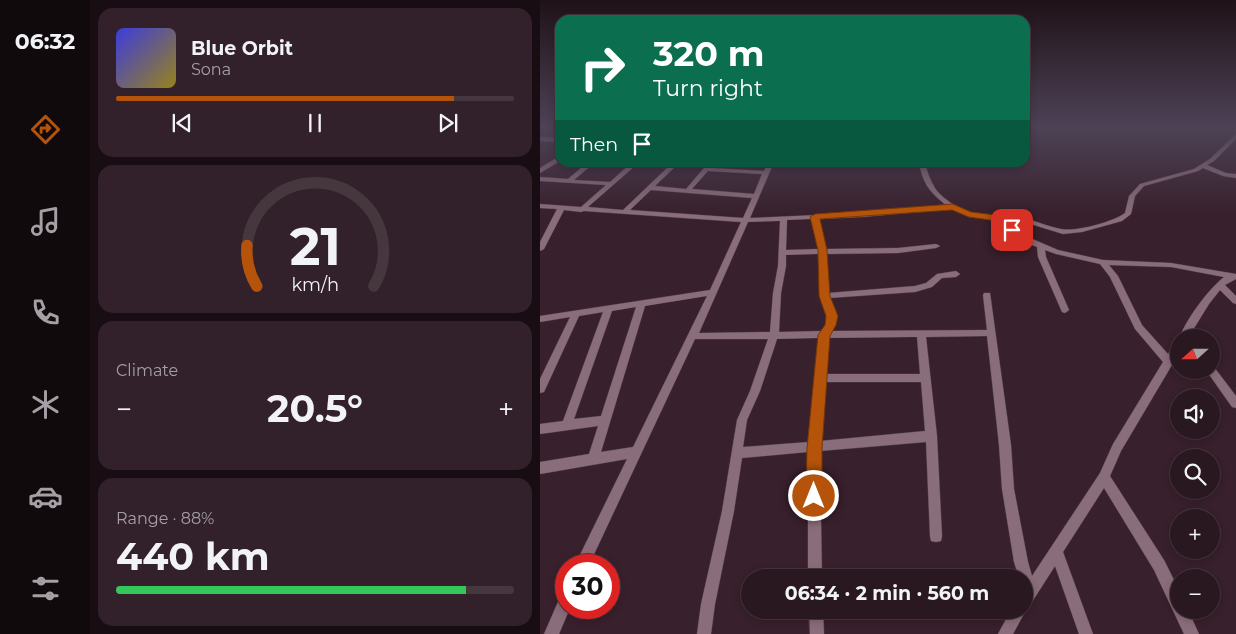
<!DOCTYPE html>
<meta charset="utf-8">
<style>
:root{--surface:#2a1821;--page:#32212a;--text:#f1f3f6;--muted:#a5a0a5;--line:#46373f;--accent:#b45309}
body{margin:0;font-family:Montserrat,sans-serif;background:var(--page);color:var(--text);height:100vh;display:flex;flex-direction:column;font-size:19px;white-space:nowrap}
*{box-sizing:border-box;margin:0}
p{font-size:16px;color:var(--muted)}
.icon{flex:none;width:28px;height:28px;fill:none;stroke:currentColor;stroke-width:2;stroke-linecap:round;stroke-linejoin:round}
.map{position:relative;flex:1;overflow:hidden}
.details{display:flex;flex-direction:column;gap:8px;padding:8px;background:#170d12;width:450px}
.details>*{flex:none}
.hud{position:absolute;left:15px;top:15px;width:475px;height:152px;border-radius:15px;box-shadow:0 2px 8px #0003,0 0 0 1px var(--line);background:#0b6e4f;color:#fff;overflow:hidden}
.needle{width:32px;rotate:249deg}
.controls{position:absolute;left:630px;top:329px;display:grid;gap:10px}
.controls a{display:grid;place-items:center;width:50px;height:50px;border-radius:50%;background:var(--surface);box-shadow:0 2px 8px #0003,0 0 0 1px var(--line);font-size:25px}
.speed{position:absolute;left:15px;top:554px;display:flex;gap:10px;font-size:25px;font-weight:700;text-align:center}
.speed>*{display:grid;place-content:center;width:65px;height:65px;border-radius:50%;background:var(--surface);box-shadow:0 2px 8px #0003,0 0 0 1px var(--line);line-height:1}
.speed .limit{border:8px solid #d22;background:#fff;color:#111}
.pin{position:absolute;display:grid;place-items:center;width:42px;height:42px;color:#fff;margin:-21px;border-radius:10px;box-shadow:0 2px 8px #0006}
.me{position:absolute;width:55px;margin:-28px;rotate:0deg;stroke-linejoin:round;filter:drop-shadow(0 0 4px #0008)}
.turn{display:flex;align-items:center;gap:18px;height:105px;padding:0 15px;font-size:22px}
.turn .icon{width:65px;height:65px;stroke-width:2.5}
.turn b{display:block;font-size:35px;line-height:42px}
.then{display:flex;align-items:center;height:48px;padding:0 15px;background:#0003;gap:10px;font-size:19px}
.big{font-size:38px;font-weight:700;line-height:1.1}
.details .tile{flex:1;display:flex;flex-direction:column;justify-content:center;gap:8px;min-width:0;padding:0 18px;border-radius:15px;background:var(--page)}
.details .dial{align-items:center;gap:0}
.dial svg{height:130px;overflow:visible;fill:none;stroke:var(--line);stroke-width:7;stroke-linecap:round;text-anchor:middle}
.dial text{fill:var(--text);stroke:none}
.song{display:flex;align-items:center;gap:15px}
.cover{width:60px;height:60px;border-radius:8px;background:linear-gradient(135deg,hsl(240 70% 55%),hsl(50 70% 35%))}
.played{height:5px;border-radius:2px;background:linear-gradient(90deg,var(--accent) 85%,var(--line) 85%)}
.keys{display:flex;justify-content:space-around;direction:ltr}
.heat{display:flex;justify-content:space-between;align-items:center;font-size:28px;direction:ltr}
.charge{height:8px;border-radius:4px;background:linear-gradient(90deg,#34c759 88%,var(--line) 0)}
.trip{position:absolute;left:201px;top:569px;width:292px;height:50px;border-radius:25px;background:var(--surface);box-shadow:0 2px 8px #0003,0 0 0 1px var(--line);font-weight:700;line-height:50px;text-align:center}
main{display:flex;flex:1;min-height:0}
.dock{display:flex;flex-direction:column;width:90px;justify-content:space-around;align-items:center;background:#110a0d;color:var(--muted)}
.dock .icon{width:35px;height:35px}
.dock .current{color:var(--accent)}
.dock b{font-size:22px;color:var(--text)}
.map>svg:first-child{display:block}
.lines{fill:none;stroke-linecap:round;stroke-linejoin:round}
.minor-casing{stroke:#523e48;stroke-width:1}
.minor{fill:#8a6d7a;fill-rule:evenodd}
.route{fill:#b45309;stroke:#753606}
</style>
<main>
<nav class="dock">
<b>06:32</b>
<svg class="icon current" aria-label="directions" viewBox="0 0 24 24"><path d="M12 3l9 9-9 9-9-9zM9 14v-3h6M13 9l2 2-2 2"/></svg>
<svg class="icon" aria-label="music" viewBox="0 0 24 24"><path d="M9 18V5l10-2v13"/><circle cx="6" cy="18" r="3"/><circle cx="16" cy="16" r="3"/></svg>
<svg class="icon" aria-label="phone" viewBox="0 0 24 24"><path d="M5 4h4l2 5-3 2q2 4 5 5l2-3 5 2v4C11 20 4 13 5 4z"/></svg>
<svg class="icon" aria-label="climate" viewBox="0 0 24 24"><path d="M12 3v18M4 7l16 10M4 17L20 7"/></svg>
<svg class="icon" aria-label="car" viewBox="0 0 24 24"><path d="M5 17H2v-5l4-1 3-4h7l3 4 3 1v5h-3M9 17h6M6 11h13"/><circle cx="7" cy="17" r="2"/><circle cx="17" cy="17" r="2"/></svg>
<svg class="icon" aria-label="filters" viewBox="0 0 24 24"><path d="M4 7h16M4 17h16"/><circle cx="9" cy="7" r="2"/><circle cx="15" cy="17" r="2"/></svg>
</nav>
<section class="details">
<div class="tile">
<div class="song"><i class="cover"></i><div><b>Blue Orbit</b><p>Sona</p></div></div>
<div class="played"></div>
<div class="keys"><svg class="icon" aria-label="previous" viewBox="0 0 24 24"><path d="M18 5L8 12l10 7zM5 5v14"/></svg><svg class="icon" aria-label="pause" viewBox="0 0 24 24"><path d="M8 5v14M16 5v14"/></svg><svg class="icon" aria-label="next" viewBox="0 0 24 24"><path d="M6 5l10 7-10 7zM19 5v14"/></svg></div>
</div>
<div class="tile dial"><svg viewBox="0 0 100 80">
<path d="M14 69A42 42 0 1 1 86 69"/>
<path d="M14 69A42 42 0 0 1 8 44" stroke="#b45309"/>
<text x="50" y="56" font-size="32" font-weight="700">21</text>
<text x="50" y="72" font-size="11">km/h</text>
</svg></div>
<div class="tile"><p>Climate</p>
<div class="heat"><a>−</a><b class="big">20.5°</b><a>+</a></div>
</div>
<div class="tile"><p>Range · 88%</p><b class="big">440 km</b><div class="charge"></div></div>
</section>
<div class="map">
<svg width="696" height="634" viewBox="0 0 696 634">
<rect width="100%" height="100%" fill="#38202c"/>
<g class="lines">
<!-- minor casing -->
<g class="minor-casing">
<path id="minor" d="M696,134V139L674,161L667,165L686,173L696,174V178L683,176L663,168L658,171L604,186L595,196L591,214L582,221L542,232L523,234L484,222L477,228L490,238L518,250L563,260L631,263L696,274V279L685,285L696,296V304L693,303L680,290L669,304L648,338L639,339C646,319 668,290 684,277L631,267L569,265L578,276L602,325L628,354L636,342L639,341V353L581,451L570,476L624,560L639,590V610H648L659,634H644L614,570L564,488L523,552L553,634H539L515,566L490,605L485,607L486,610L473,634H458L471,610H485V578H479L474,562L462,489L459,445L447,336L386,337L397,436L402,536L401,541L396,542L391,541L390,536L386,442L280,451L282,578H268V452L202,458L194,511L175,604L171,634H157L161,604L182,511L197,420L210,391L228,339H155L49,565H35L87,459L0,474V462L49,454L58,426L0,434V424L23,421L63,312L39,316L4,392L0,393V379L30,317L0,322V316L170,290L201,222L44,211L41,212L24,210L4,249L0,251V242L17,209L0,208V204L41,207L66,185L0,181V177L28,179L48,162H55L34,180L70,182L89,165L63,162H96L130,165L133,162H140L115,186L146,189L169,162H176L171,168L224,171L228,162H234L210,218L322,213L407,206C390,192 383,185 379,162H385C387,172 390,180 395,188C400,197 422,212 433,213C452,216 456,212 473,225L478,220L484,218C496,221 509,227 521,229C536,232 573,222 585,213L589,196L600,184L654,169L670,159ZM95,166L127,168L83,210L48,207ZM168,171L222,174L214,194L152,189ZM111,190L212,198L203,218L90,210ZM412,209L429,217L458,220L469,229L470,231L473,232L484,242L497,247L498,257L522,312L525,313L529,310L506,257L505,250L516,254L560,264L570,277L595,329L623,362L573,444L560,473L492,576L488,562L474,489L471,445L450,293H444L443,295L447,330L291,331C299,317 295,312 289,298L375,292L392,287L402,278L416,277L420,274L416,271L397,274L386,283L375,286L288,293L286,254L358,253L396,248L400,246L396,244L358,248L286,249L279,219L322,217ZM272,219L278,249L246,250L247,220ZM240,221L238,266L233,293L230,332L159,333L208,222ZM278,254L280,296L288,316L286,325L282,331L239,332L241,293L246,266V255ZM167,296L93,447L61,452L105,306ZM96,307L61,416L34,419L72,311ZM377,337L380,374H285L288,338ZM279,338L269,442L203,447L207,420L220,391L237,339ZM285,382H381L385,431L280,441Z
M0,137L20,138V142L0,141Z
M20,156V161L0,173V168Z
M671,366L674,367L696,396V408L692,407L668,373L666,370H671Z
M26,593V608H30L19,634H4L21,595Z
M269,610H283L284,634H270Z"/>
</g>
<!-- minor -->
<use href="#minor" class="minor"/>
</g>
<!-- sky -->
<linearGradient id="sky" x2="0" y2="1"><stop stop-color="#1f1218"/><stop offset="0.59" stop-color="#4d4256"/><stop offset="1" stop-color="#4d4256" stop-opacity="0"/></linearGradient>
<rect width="696" height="215" fill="url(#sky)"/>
<!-- route -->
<path class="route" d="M413,204L431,212L463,216L477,230L469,231L457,221L429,217L412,210L280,219L287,250L290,296L298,316L296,325L290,336L282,448V496L280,502L274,504L269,502L266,496L267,448L278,335L285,325L286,316L279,296L278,250L270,217L275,214Z"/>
</svg>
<div class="controls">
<a><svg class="needle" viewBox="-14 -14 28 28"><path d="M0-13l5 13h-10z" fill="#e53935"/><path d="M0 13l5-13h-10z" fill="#a5a0a5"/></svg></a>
<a><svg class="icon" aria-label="sound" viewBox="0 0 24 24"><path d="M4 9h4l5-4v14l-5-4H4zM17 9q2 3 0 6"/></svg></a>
<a><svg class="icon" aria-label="search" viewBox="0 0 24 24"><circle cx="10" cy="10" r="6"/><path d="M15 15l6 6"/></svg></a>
<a>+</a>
<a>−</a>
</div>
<div class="speed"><div class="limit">30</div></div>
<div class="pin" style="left:472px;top:230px;background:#d93025"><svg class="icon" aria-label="arrive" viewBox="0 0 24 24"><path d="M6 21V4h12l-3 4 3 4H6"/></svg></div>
<svg class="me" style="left:274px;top:496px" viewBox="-20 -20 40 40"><circle r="17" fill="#b45309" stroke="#fff" stroke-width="3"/><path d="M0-11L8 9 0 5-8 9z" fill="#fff"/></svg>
<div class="trip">06:34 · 2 min · 560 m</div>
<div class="hud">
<div class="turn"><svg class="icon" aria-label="right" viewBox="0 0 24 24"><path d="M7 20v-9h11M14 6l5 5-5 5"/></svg><div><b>320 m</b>Turn right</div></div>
<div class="then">Then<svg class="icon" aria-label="arrive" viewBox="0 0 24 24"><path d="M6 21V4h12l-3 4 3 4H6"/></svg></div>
</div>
</div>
</main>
